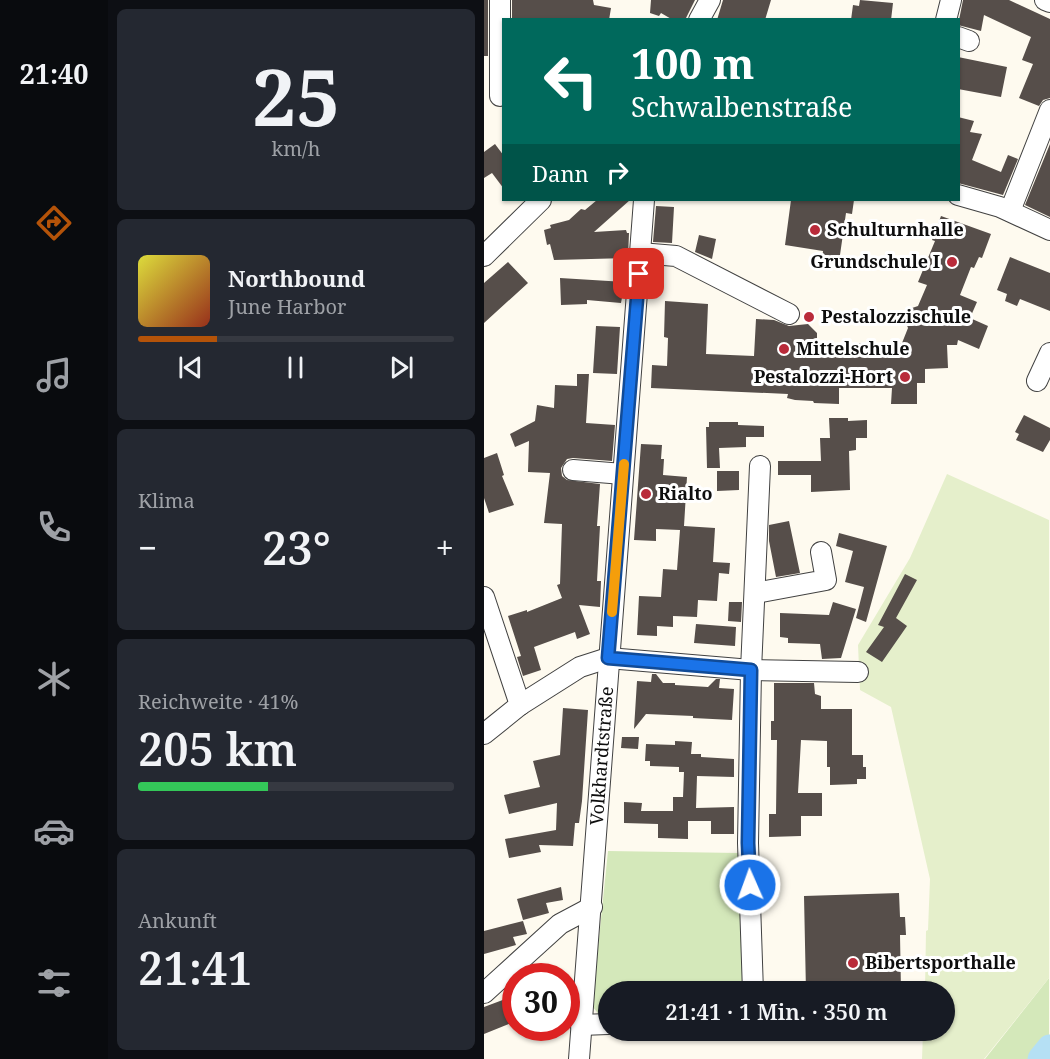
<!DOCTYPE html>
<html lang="de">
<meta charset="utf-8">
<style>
:root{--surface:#171b24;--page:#242831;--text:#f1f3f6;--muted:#9ea1a6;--line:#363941;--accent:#b45309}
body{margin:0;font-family:"Noto Serif",serif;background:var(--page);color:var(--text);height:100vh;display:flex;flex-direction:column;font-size:22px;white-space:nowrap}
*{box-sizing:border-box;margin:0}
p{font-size:20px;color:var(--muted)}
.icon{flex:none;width:33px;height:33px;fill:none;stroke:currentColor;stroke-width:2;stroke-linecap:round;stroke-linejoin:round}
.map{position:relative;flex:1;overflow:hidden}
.details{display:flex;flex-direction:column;gap:9px;padding:9px;background:#0d0f14;width:376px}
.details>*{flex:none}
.guide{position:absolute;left:18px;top:18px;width:458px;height:183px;border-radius:0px;box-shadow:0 2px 4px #0004;background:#00695c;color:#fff;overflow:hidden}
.speed{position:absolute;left:18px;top:963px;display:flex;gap:12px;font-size:30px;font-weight:700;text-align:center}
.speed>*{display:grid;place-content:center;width:78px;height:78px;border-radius:50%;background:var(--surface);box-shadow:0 2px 4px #0004;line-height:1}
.speed .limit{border:9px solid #d22;background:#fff;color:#111}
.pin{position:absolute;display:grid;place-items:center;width:51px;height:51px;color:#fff;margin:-26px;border-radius:12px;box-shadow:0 3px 9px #0006}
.me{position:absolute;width:66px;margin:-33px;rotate:358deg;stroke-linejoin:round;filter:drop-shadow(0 0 4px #0008)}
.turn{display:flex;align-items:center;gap:21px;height:126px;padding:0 30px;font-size:27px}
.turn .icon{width:78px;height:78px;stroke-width:2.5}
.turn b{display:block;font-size:42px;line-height:51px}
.then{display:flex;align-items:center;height:57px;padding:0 30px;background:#0003;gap:12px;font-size:22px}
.big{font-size:45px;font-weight:600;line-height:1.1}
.details .widget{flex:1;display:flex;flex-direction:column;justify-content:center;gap:9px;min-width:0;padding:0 21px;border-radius:9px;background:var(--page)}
.details .dial{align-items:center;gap:0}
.dial b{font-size:78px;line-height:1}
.song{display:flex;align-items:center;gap:18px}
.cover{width:72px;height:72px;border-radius:9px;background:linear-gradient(135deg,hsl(60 70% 55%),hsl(10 70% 35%))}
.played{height:6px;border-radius:3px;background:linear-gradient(90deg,var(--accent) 25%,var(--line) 25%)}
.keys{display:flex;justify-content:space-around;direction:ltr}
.heat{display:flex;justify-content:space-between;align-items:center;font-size:33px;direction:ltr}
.charge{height:9px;border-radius:4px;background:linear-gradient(90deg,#34c759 41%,var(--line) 0)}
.trip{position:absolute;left:114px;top:981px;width:357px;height:60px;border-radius:30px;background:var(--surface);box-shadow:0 2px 4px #0004;font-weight:600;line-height:60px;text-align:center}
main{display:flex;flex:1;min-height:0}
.tab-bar{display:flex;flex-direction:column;width:108px;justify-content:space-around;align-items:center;background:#090b0e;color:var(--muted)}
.tab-bar .icon{width:42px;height:42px}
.tab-bar .current{color:var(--accent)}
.tab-bar b{font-size:27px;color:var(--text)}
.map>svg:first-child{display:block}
.green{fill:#d4e8ba}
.pitch{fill:#e5efcb}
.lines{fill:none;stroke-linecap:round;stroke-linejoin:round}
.river{stroke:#b5e0f4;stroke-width:27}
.building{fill:#564e4a}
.minor-casing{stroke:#414141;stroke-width:22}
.minor{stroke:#fff;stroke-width:20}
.route-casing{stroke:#114b97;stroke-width:15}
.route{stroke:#1a73e8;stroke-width:10}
.slow{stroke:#f59e0b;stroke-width:10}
.poi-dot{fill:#b92b3a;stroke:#fff;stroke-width:2}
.labels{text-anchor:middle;stroke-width:6;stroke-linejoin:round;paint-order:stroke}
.poi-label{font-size:18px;font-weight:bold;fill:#0e0e0e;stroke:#fff;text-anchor:start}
.street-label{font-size:18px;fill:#0e0e0e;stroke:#fff}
</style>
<main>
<nav class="tab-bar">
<b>21:40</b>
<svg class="icon current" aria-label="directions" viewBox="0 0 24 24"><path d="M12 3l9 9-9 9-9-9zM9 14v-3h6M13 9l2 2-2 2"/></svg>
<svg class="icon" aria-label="music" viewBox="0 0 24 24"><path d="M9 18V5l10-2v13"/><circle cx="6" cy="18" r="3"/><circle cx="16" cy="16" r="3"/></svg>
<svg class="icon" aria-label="phone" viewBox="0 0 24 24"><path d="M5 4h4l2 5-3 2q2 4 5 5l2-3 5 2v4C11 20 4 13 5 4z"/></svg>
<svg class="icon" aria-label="climate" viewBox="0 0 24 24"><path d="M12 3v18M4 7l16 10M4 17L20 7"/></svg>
<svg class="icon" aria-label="car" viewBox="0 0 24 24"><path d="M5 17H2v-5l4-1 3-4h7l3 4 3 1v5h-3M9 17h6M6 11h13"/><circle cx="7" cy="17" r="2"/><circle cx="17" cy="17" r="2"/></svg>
<svg class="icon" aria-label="filters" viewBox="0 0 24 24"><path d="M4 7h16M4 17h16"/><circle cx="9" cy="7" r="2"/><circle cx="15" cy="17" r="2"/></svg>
</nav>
<section class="details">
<div class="widget dial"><b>25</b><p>km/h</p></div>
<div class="widget">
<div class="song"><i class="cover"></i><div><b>Northbound</b><p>June Harbor</p></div></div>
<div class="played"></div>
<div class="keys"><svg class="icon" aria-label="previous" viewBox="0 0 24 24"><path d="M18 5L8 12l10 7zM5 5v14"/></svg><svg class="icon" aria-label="pause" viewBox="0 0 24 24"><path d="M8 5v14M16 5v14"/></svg><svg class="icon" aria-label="next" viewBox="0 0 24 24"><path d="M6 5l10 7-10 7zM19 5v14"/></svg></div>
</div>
<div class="widget"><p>Klima</p>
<div class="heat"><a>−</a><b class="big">23°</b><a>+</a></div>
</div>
<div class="widget"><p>Reichweite · 41%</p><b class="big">205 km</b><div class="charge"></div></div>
<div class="widget"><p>Ankunft</p><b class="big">21:41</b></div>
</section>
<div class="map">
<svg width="566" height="1059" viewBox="0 0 566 1059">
<rect width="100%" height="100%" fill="#fefaef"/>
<!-- green -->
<path class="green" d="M124,851L255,853L259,991L124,992V1017L118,1018L108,1006Z
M565,978V1059H501Z"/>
<!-- pitch -->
<path class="pitch" d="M463,474L565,520V978L500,1059H438L439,1031L460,1030V992L441,991L442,931L444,930L446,879L407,707L376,690L374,645L426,558Z"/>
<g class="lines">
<!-- river -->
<path class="river" d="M557,1059L566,1048"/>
</g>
<!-- building -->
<path class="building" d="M0,0H4V56H0Z
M28,0H109L110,5L127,8L125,20H28Z
M167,0H211L201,20H189L177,13L175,16L166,13Z
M239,0H287L281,20H233Z
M376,0L409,3L407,20H367L369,5L375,6Z
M479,0H525L566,19V98L559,100L555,106L535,98L549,64L538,60L547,37L500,15L497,31L474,25Z
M474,57L523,67L517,97L474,89Z
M474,117L490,121L486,132L498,134L488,160L517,172L524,155L534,159L519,195L474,183Z
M11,144L20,156V189L8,173L0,178V152Z
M566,144V217L541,205Z
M113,200H146L110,232L142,230L143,233H145L144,258L70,260L66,244L63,245L60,230L67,228L66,225L85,220L97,209L101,210Z
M307,200H370L368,214L362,213L355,262L338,260L339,251L301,245Z
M172,206L190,207L188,243L169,242Z
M457,216L507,234L498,258L495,257L490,268L487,267L476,295L493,302L486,318L504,326L495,349L474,340L473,345H463L464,368L441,369V383H433V404H407L408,388H355V404L330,403L329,401L311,400L303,398L304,394L167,388L168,365L183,366L184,338L180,337L181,301L224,304L222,354L270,356L272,319L290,320L305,326L324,324L333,333V343H418L424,328L422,323L428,308L434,306L443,285L434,282L451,241L448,240Z
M215,235L232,239L228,259L211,252Z
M526,257L566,273V311L536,299L533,306L521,301L523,294L513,290Z
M24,262L44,283L0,323V283Z
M76,278L141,282L137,303L103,300V304L77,305Z
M112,326L136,327L133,374L109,373Z
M93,374H105L102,423L131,425L128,461L89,458L83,459L77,468L78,476L83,480L116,484L113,526H116L113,581H117L116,607L95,605L106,634L93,639L91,632L50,647L57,670L39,676L33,657L37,656L24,616L43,610V612L78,598L73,585L76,584L78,524L60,523L66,473L44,472L45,441L31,447L26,434L51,421L53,405L70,408L71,385L93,386Z
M540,415L566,428V440L559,452L532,440L535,434L531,432Z
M345,418H364V421L383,420V438H372V450L365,451L366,490L327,492V475H294V461H337L336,438H346Z
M225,422H254V425L280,426V437H262V447L235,448L236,468H223L222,427H225Z
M157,444L178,445L177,459H180L179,475L203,477L200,526L231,528L229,562L246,563L245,574L235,573L233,601L214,600L213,617L189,616V627L173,626V636L153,635L155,596L177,597L179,569L193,570L196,530L172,529V541L150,540Z
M13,453L20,475L18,476L30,505L5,513L0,498V458Z
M233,471H255V490L233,491Z
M305,521L316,573L292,577L285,541V525Z
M355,533L403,546L382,622L372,618L380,587L361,582L369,551L352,546Z
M421,574L433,580L412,618L423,626L398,662L382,652L400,627L394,625Z
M245,602H258L257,622L244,621Z
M349,602L372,609L357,658L338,659L336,644L304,643V638L296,637V613L345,615Z
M212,624L252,627L251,646L210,643Z
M168,674H172L179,683H191V685L224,687L232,679H236L235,688L250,689L248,720L209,718V716L162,714L150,729L153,681L167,682Z
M290,683H330L331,694L337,696V709H368V755H379V767H382V779H373V784L346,785V767H343V741L317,740L314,793H338V816H317V836L285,837V814H292L293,740H287V721H290Z
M79,708L104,710L98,801L95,823H91L89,846L55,845L57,852L25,858L21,839L72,830L73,803L25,814L20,795L56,787L49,761L76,755Z
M138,737H155L154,749L137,748Z
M191,741L208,742L207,754H217V757L250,759V777L213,776L212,808L250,807V834H227V821H204V839L174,838V824L140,823V802L158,803L157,811H189V797H199L200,772H195V767L166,766V761H161L162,744L191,745Z
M77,887L79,900L62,903L65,913L39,920L33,899Z
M415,893L416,917H421L422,935H416L417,992H322L320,896Z
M39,921L43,934L29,937L32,945L0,954V931Z
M32,995V1021L0,1034V1007Z"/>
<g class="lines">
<!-- minor casing -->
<g class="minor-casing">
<g id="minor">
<path d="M16,0V96"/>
<path d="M561,0L566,2"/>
<path d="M215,20L226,0"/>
<path d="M462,20L467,0"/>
<path d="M474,37L485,41"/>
<path d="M474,195L516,207L566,230"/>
<path d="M526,211L566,110"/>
<path d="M156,253L192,256L305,314"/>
<path d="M0,256L57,200"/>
<path d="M553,381L566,353"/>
<path d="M89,470L139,474"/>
<path d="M271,593L342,580L337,552"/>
<path d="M0,597L36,705"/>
<path d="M0,734L36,705L96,667L124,658L267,670L374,672"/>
<path d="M269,992L264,843L267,670L276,466"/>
<path d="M0,993L76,924L108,907"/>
<path d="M97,1025L124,1024"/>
<path id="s1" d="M95,1059L160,200"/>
</g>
</g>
<!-- minor -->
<use href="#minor" class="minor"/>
</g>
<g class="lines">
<!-- route casing -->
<g class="route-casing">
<path id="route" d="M155,274L124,658L267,670L264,843L266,885"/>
</g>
<!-- route -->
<use href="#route" class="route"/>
<!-- slow -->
<path class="slow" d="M128,612L140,464"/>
</g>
<!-- markers -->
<g class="poi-dot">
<circle cx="331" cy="230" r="6"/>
<circle cx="468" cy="262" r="6"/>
<circle cx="325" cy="317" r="6"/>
<circle cx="300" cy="349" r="6"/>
<circle cx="421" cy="377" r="6"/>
<circle cx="162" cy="494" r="6"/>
<circle cx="369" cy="963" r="6"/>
</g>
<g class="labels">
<!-- poi labels -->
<g class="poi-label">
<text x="343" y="236">Schulturnhalle</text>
<text x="456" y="268" text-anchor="end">Grundschule I</text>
<text x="337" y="323">Pestalozzischule</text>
<text x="312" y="355">Mittelschule</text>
<text x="409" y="383" text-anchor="end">Pestalozzi-Hort</text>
<text x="174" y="500">Rialto</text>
<text x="381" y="969">Bibertsporthalle</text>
</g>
<!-- street labels -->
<g class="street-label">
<text dy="6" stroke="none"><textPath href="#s1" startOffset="304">Volkhardtstraße</textPath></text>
</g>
</g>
</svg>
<div class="speed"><div class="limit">30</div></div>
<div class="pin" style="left:155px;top:274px;background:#d93025"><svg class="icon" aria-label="arrive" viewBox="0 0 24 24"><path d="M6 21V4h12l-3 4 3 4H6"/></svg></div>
<svg class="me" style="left:266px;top:885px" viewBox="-20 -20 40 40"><circle r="17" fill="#1a73e8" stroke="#fff" stroke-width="3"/><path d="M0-11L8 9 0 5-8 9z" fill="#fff"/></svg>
<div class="trip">21:41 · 1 Min. · 350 m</div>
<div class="guide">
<div class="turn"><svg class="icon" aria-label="left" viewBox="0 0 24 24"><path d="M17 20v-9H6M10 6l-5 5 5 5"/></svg><div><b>100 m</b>Schwalbenstraße</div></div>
<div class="then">Dann<svg class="icon" aria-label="right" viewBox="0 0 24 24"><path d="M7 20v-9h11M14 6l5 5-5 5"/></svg></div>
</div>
</div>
</main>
